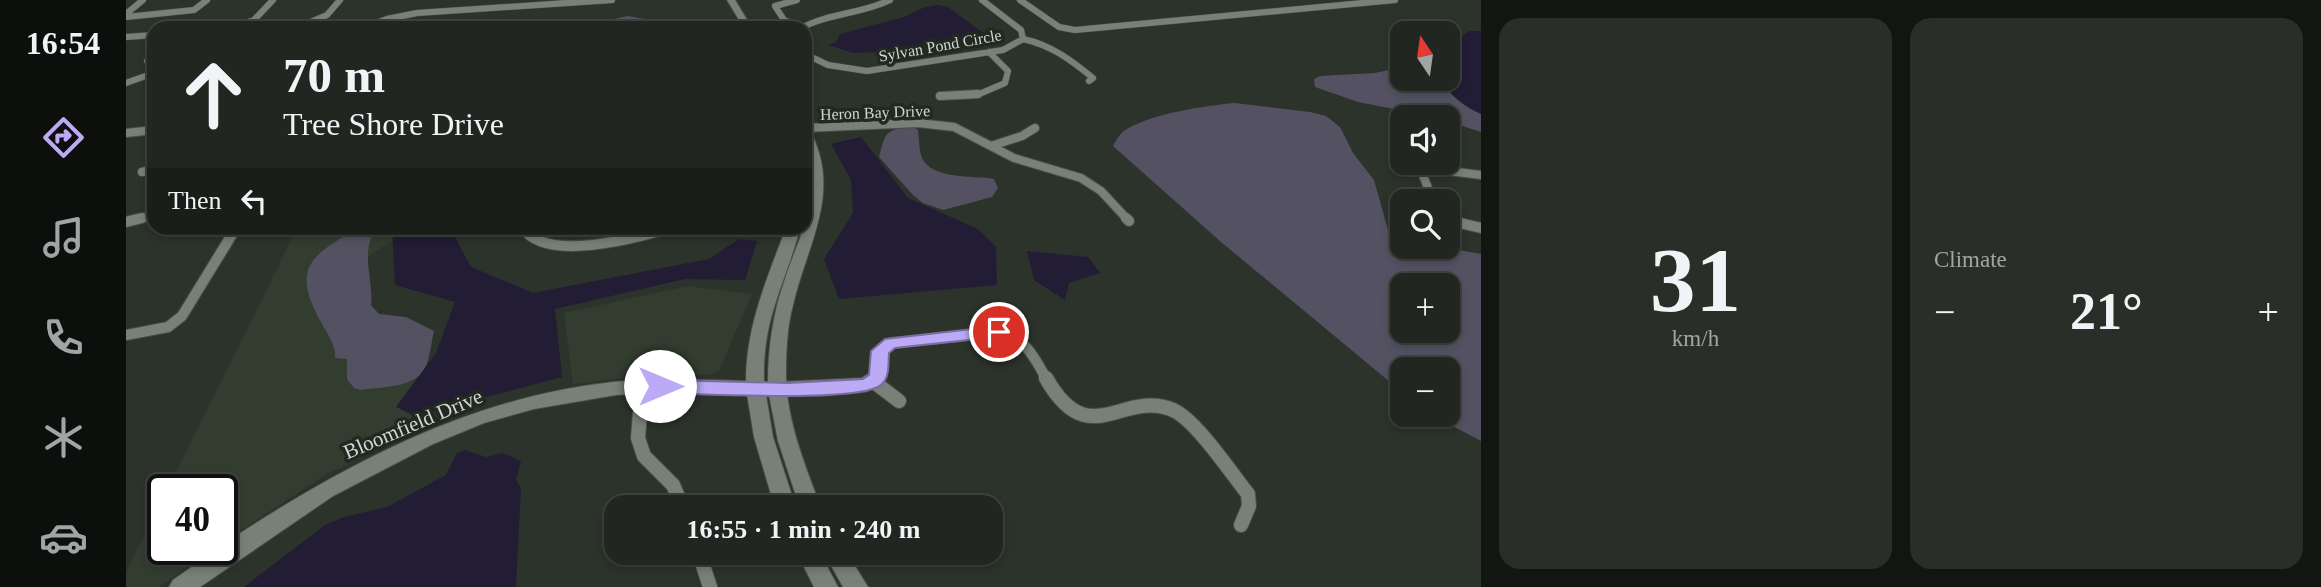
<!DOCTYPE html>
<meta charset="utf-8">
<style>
:root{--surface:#212620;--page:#292e29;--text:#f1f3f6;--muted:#a2a5a5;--line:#3e433e;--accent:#bcaaf6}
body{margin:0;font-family:Georgia,serif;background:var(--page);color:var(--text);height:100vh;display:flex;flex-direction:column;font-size:26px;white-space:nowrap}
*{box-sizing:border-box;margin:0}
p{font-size:23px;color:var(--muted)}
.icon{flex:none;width:38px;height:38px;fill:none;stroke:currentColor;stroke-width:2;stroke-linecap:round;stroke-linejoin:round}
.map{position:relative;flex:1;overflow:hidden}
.panel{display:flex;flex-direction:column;gap:18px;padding:18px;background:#121512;width:840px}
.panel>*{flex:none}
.top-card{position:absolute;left:21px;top:21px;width:665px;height:214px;border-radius:21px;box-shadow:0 4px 10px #0003,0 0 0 2px var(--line);background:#212620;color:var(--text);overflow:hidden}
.needle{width:46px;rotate:347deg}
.fabs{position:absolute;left:1264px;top:21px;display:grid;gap:14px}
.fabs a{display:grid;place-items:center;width:70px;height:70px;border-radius:14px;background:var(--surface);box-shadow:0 4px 10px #0003,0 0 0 2px var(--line);font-size:35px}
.speed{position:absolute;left:21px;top:474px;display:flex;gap:14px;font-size:35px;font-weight:700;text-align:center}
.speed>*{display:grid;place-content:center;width:91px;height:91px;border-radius:50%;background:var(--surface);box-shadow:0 4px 10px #0003,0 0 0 2px var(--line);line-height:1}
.speed .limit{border:4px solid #111;border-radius:10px;background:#fff;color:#111}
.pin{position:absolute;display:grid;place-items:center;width:60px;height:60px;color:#fff;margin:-30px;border:4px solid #fff;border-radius:50%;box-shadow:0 2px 7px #0007}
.me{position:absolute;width:77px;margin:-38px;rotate:90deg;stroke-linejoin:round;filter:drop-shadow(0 0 5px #0008)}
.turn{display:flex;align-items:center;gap:24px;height:147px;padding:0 21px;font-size:32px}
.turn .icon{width:91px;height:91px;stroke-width:2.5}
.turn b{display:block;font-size:49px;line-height:60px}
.then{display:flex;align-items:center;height:66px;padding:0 21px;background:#0003;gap:14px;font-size:26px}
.big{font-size:52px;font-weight:800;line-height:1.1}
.panel .card{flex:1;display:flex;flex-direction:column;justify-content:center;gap:10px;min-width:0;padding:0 24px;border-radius:21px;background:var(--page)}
.panel .dial{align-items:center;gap:0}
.dial b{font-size:91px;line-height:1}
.heat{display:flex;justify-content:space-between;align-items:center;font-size:38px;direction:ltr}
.panel .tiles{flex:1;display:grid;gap:18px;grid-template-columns:repeat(2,1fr)}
.trip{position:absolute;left:478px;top:495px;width:399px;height:70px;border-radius:21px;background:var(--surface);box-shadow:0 4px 10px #0003,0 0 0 2px var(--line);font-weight:800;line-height:70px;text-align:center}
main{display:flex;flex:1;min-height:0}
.tab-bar{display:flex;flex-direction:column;width:126px;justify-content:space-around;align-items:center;background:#0d0f0d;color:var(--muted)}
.tab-bar .icon{width:49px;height:49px}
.tab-bar .active{color:var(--accent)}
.tab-bar b{font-size:32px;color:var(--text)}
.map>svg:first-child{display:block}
.built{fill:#323d30}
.green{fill:#545162;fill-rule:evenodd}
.water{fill:#221c35}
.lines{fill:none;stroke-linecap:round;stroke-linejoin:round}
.street-far3-casing{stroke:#494f48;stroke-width:7}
.street-far2-casing{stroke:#494f48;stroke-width:10}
.street-far1-casing{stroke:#494f48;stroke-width:12}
.street-casing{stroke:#494f48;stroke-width:16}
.secondary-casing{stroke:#494f48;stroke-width:2}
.street-far3{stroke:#788077;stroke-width:6}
.street-far2{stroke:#788077;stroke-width:8}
.street-far1{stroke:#788077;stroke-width:10}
.street{stroke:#788077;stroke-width:14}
.secondary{fill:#788077;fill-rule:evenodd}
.route{fill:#bcaaf6;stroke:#7a6ea0;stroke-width:2}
.labels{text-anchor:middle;stroke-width:7;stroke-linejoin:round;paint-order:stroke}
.far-street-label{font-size:16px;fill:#d2d7d2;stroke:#222921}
.near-street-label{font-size:21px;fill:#d2d7d2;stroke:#222921}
</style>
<main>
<nav class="tab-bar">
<b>16:54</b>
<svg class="icon active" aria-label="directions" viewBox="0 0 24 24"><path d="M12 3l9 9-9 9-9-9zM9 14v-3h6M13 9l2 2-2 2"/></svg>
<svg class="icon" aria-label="music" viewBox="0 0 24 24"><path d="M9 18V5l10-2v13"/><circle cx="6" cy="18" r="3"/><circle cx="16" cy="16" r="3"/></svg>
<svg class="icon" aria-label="phone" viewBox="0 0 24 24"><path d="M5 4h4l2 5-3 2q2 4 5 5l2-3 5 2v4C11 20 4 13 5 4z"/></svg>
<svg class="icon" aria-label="climate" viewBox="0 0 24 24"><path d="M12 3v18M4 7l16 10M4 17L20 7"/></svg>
<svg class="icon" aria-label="car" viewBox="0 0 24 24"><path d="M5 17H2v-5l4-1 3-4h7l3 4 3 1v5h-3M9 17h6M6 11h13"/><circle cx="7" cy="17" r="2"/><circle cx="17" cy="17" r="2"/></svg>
</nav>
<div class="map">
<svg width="1355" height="587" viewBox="0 0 1355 587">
<rect width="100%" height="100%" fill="#2c332b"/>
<!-- built -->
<path class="built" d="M171,228H286L235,261L243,332L286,370L304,425L199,475L96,543V490H41Z
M562,286L626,294L593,371L582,375L503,377L447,384L438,313Z
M37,498V550H87L33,587H0V572Z"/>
<!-- green -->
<path class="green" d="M501,16L519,19L520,28H448Z
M1276,67V79H1315C1323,95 1338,106 1355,114V132L1321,121V117H1309L1232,102L1189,87L1188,79L1194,76L1249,73Z
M1109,103L1184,112L1200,116L1214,127L1227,153L1248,180L1264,237L1276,239V247H1316L1355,254V441L1306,415H1321V369H1276V392L1095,242L987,146C991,139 994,133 1001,129C1028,113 1078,106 1109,103ZM1321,285V331H1276V285Z
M787,127L792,130C793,139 793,150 796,158C806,180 848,175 868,179L872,188L866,197L817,210L797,203L787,195L753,157C760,132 759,129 787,127Z
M232,228H253C232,245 248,281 245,305L253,314L280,317L308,331C305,343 304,360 298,370C288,388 252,387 234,390L228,388L221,379V359L209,358C210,344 201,334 195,322C164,267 186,255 232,228Z"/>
<!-- water -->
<path class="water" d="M811,5L822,7L856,32L852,38L752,52L727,53L702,45L710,42L714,34L778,17L799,7Z
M1344,31H1355V114C1338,106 1323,95 1315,79H1321V58L1330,55L1335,45L1331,39Z
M735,137L782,198L852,229L870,247L871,285L713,299L698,259L727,213L725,180L705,144Z
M269,228H324L345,267L407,293L583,259L613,239L631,241L619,280L559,279L429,309L436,377L289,416L270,407L310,353L329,302L269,285L266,230Z
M901,251L962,257L974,273L943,283L939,300L908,280Z
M339,450L360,457L376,453L395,461L390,480L395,488L390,587H118L199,525L218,517L261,507L320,475L331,453Z"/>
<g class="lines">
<!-- street-far3 casing -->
<g class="street-far3-casing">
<path id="street-far3" d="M671,0L649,6L658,20L675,27
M894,0L933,27L949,30L1269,0
M0,14L17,0
M0,17L68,10L81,0
M103,28L128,20L147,0
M171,28L201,15L214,0
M236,28L261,19L291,13L486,0
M675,28C703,13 735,14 764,0
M0,37L28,35
M897,39C925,45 945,60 967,78L963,81
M679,54L702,65L741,71L877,50L897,39L895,30L856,0
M21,61L28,63
M0,83L28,73
M814,96L851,95L879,83L882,71L863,52"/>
</g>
<!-- street-far2 casing -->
<g class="street-far2-casing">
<path id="street-far2" d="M814,96L852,94
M679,128L792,123L828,127L888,158L955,178L975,191L1002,220
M0,133L28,130
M865,146L896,136L909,128
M16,172L28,169
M1307,201L1295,170L1299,168L1355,175
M9,220L28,215"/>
</g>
<!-- street-far1 casing -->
<g class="street-far1-casing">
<path id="street-far1" d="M1000,218L1003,221
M1321,220L1355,228
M0,222L16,218
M397,228C420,263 510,238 544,228
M0,335L42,327L56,316L110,228
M748,380L752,372L754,351L765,343L873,332C899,337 909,358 921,380"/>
</g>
<!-- street casing -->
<g class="street-casing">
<path id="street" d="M920,378C963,454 996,389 1047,410C1070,420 1105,473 1122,494L1123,506L1115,525
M748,382L773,401
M516,387L512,438L518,456L547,485L557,508
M652,389L738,385L749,378
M573,553L584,587"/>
</g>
<!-- secondary casing -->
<g class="secondary-casing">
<path id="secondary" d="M601,0H609L626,28H618Z
M679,128C686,130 687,137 690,144C712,200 679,251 667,305C661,327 660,351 660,374C660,420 679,465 695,508H674L652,441L643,395H640L647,437L670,508H649L628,437L621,394L536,392L490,395L408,409L358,423L307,444L207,496L74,587H43L47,580L90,550H96V545C216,466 341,398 487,382C531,377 576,380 620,381C620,326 641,279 660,228H674C659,286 636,317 638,382H642C642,348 647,314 658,282C666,256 678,233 683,207C688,179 679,155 679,128Z
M671,553H694L712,587H688Z
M698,553H721L742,587H717Z"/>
</g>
<!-- street-far3 -->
<use href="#street-far3" class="street-far3"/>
<!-- street-far2 -->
<use href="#street-far2" class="street-far2"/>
<!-- street-far1 -->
<use href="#street-far1" class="street-far1"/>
<!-- street -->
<use href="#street" class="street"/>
<!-- secondary -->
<use href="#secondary" class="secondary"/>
</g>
<!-- route -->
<path class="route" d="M873,326L879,328L882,332L879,336L769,348L763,353C762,364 764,376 756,384C737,404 569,393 534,393L528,391L525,386L528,381L534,380L663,383L737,379L743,375L745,351L759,339Z"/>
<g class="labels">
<!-- far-street labels -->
<g class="far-street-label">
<text transform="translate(814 45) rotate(-10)" y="6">Sylvan Pond Circle</text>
<text transform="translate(749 112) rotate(-2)" y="6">Heron Bay Drive</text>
</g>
<!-- near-street labels -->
<g class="near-street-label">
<text transform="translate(287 424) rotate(-23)" y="7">Bloomfield Drive</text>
</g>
</g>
</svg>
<div class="fabs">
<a><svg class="needle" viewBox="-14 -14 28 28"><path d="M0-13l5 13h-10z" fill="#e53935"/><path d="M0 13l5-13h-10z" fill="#a2a5a5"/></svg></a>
<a><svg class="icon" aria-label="sound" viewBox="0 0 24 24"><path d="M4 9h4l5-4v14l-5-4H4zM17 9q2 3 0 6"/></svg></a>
<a><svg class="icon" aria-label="search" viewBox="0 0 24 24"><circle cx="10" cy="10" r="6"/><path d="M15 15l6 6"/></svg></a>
<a>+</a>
<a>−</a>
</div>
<div class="speed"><div class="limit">40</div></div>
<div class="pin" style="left:873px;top:332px;background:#d93025"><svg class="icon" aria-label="arrive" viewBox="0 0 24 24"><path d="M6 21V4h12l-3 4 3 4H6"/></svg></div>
<svg class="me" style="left:534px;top:386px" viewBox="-20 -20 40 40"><circle r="19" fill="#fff"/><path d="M0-13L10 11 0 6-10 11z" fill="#bcaaf6"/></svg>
<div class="trip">16:55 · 1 min · 240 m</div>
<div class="top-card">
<div class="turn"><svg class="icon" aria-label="ahead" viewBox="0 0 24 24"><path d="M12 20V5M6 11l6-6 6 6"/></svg><div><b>70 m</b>Tree Shore Drive</div></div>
<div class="then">Then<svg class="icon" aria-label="left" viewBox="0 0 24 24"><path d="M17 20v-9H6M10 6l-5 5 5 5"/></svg></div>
</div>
</div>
<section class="panel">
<div class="tiles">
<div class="card dial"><b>31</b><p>km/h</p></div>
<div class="card"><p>Climate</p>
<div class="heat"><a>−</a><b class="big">21°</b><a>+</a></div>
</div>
</div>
</section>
</main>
